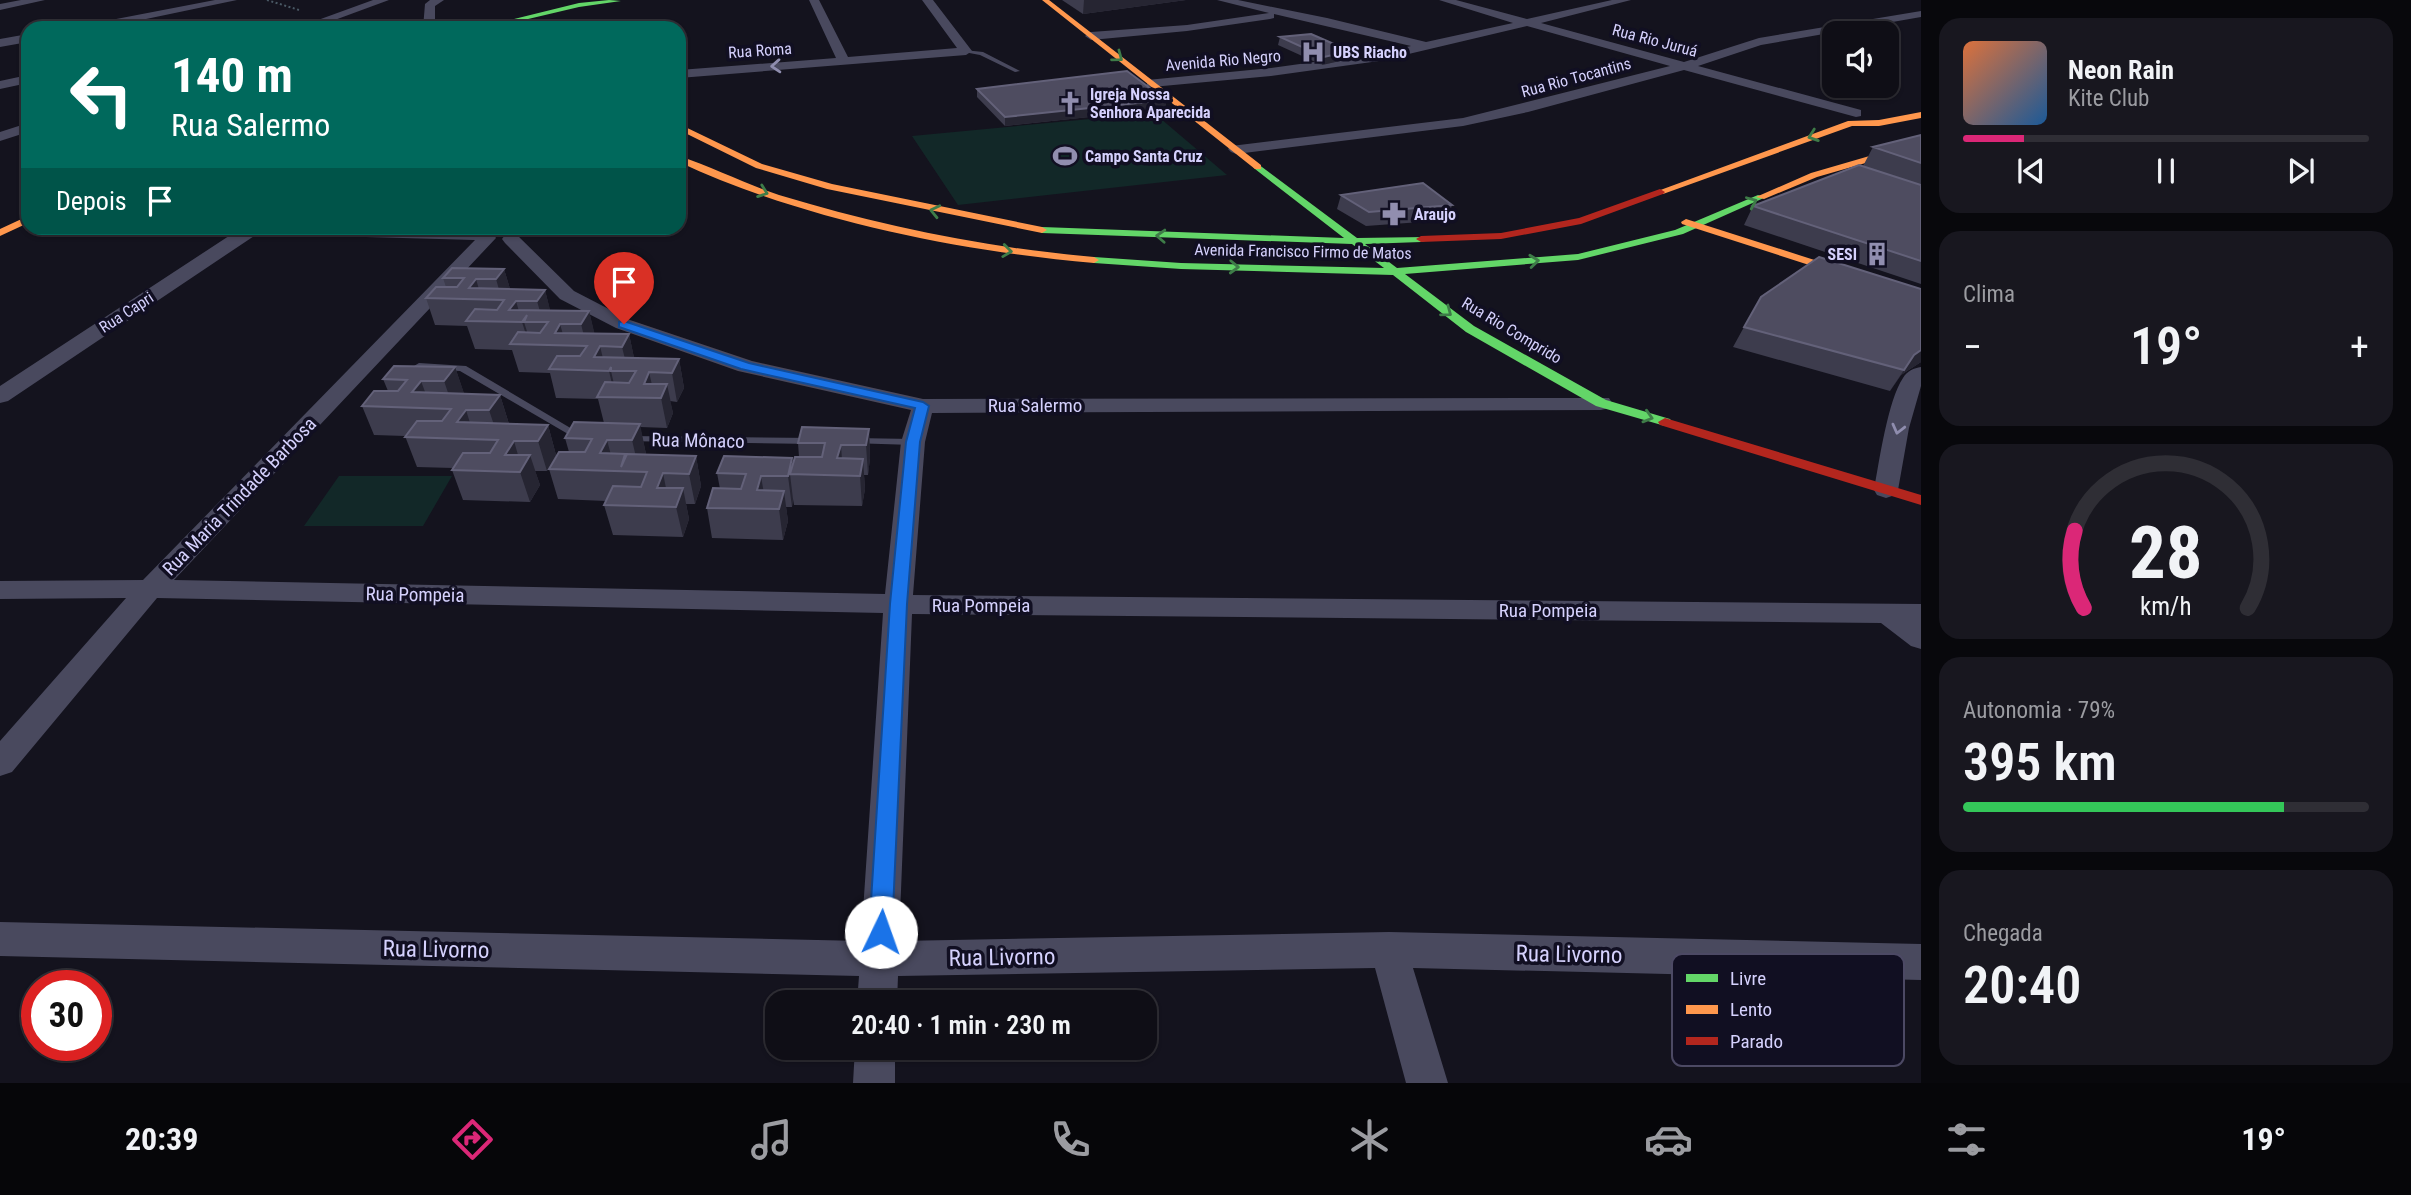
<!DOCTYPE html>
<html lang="pt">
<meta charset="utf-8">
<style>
:root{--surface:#0f0e16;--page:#18171f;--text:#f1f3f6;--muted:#9b9ca1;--line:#2f2e35;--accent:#db2777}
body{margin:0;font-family:"Roboto Condensed",sans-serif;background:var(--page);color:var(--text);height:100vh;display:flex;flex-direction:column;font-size:26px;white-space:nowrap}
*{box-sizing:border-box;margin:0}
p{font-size:23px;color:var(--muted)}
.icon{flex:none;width:38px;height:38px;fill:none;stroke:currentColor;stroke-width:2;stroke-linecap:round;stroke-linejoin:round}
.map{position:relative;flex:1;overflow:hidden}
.sheet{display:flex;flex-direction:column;gap:18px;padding:18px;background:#08080c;width:490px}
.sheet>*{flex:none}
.guide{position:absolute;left:21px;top:21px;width:665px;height:214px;border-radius:21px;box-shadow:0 2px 5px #0004,0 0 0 2px var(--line);background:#00695c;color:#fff;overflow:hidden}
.controls{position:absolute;left:1822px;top:21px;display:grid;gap:14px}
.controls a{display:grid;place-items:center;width:77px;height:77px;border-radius:14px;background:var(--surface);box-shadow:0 2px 5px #0004,0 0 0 2px var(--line);font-size:35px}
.speed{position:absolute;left:21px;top:970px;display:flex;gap:14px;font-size:35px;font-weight:700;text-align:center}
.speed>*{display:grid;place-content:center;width:91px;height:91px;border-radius:50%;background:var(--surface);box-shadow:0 2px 5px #0004,0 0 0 2px var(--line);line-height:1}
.speed .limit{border:10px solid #d22;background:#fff;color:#111}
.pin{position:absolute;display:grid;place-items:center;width:60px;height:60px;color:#fff;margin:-72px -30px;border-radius:50% 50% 50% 0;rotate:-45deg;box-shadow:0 0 7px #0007}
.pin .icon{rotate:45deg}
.me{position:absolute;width:77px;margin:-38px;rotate:3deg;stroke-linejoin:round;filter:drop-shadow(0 0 5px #0008)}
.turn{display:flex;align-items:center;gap:24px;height:147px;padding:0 35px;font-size:32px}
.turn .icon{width:91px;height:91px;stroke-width:2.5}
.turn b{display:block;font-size:49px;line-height:60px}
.then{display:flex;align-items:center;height:66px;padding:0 35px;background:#0003;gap:14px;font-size:26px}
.big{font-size:52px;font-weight:600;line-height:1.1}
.sheet .widget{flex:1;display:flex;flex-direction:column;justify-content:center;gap:10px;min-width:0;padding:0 24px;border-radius:21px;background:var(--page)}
.sheet .dial{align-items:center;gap:0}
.dial svg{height:182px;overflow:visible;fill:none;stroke:var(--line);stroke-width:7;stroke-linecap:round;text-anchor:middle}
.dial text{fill:var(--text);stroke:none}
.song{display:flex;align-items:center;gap:21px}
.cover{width:84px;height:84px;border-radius:10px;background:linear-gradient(135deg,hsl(20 70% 55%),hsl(210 70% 35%))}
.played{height:7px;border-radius:4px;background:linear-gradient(90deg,var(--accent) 15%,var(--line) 15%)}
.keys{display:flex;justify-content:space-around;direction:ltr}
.heat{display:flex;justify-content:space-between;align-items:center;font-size:38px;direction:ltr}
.charge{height:10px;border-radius:5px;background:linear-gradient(90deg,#34c759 79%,var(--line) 0)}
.trip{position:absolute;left:765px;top:990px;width:392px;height:70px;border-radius:21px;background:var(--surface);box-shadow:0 2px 5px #0004,0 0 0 2px var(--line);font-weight:600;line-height:70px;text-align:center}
.tabs{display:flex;height:112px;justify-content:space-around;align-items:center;background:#060609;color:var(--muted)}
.tabs .icon{width:49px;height:49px}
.tabs .on{color:var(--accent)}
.tabs b{font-size:32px;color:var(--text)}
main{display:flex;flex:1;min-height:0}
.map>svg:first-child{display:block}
.green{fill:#122828}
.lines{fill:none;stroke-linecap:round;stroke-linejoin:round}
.path{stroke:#4a5965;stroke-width:2;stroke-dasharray:2 2.5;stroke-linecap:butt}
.lane{fill:#49495e;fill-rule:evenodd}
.street{fill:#49495e;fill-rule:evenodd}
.fast{fill:#63d668;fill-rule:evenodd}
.slow{fill:#ff974d;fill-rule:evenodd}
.jam{fill:#b3261e;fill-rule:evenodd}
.wall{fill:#3d3c4d}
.shaded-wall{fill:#262532}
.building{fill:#4e4c60;stroke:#636179;stroke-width:2}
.oneway{stroke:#3e7c48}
.oneway2{stroke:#8f8dae}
.route{fill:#1a73e8;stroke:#114b97;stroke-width:2}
.labels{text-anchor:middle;stroke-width:7;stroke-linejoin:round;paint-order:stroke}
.far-street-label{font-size:16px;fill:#d5d1fd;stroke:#110f22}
.far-poi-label{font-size:16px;font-weight:bold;fill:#d5d1fd;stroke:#110f22;text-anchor:start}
.street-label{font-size:19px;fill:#d5d1fd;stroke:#110f22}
.near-street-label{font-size:23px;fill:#d5d1fd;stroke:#110f22}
.key{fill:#110f22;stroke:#4c4964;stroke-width:2}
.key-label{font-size:19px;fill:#d5d1fd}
</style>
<main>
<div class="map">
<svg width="1921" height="1083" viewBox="0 0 1921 1083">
<rect width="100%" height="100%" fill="#14131e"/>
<!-- green -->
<path class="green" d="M1154,113L1227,175L958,205L912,136Z
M339,476H452L423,526H304Z"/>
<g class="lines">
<!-- path -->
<path class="path" d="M267,0L299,10"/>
<!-- lane -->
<path class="lane" d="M964,50L983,52L1020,71L1015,72L980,55L964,52Z
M419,363L466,366L589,439L584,442L580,441L460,371L415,368L414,366Z
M626,436L815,438L820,441L815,444L622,441L621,439L622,437Z
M854,438L913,439L918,442L913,445L850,443L849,441Z"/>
<!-- street -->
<path class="street" d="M21,0H45L0,10V4Z
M215,0H237L103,28H79L85,25Z
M373,0H389L313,28H296Z
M430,0H444L435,6V28H423L425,4Z
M809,0H819L848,57L957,48L922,0H933L972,51L966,55L679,78V70L836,58Z
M1217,0H1238L1327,18L1426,42L1513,23L1439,0H1456L1527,19L1612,0H1631L1541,23L1684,62L1759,38L1921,11V17L1761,45L1698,66L1861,110V116L1856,117L1684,70L1528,112L1463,126L1236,154L1231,152L1228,149L1231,146L1463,118L1670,66L1527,26L1379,61L1271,76L1152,87L1147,86V80L1271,68L1379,53L1411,46L1274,14V18L1270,19L1187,31L1091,40L1085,36L1091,32L1187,25L1269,13Z
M28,34V42L0,47V39Z
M28,75V83L0,89V81Z
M28,123V132L0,141V132Z
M231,228L486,230L492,231L496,238L174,580L885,594L901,442L911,410L738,371L616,328L560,299L505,243L502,239L505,235H517L574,291L630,320L752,361L923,399L1609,398L1612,403L1609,408L1601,410L932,413L925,442L913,595L1921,604V649L1911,646L1881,623L912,614L899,941L1389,932L1921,944V980L1413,968L1448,1083H1406L1375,968L898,976L897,1003H857L859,976L0,956V922L861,941L883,613L157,598L12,772L0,776V741L126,598L0,599V581L143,580L475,240L257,234L8,401L0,403V386L235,232Z
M1921,367V386L1909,428L1898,490L1895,495L1886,498L1877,495L1874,490C1879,462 1888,400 1903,378C1907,371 1914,368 1921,367Z
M855,1048H895V1083H853Z"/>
<!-- fast -->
<path class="fast" d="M609,0L621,1L579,7L490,28H478L579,3Z
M1258,164L1357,238L1425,237V241L1421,242L1365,244L1397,268L1578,254L1675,230L1758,195L1766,197L1683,234L1578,260L1405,274L1474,326L1606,400L1670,419L1672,422L1665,426L1596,406L1466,332L1393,275L1181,269L1094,263L1089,260L1094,257L1181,263L1384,268L1352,244L1042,233L1037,230L1042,227L1344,238L1255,169L1253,167Z"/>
<!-- slow -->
<path class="slow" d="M1042,0H1049L1261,165V169H1255Z
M1921,112V118L1879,126H1852L1663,194L1655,192L1848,121L1879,120Z
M679,124L762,164L832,184L1042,227L1047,230L1042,233L827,189L756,168L679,130Z
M1921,141V147L1817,177L1764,199L1756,197L1811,173Z
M679,156C713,167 745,184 779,195C881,226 988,248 1094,257L1099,260L1094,263C962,252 799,219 679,162Z
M28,216V223L0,236V229Z
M1686,219L1921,294V301L1682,224L1681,222Z"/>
<!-- jam -->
<path class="jam" d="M1660,189L1665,192L1663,194L1581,224L1501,239L1421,242L1416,239L1421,236L1501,233L1579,218Z
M1665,418L1921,495V505L1660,425L1658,422Z"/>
</g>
<!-- wall -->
<path class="wall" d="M1062,0H1186L1083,14Z
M1280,37L1349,59L1322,65L1278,45Z
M977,89L1166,100L1165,109L1005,126L977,97Z
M1921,135V284L1744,225L1753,206L1863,166L1873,147Z
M1341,195L1452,205L1448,220L1366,226L1337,209Z
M504,269L510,289L545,290L550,311H589L594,333L629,334L634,358L679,359L684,388L677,402L670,401L673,413L667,428L640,427L646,454L696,456L701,486L695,504H686L689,519L683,537L613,535L604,505L606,501L558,499L549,469L569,452L565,438L604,423L598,399L556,398L550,373L519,372L512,350L475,349L467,326L435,325L426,298L446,287L443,278Z
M1744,327L1921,362L1901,375L1890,391L1733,347Z
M455,367L464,394L500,395L509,424L548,425L556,455L547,471H535L540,485L530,502L463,500L452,470L453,468L417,467L405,436L374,435L362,406L388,391L383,379Z
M869,429L870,458L868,475H864L865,489L862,506L794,505L793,499L792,507H786L788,521L783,540L712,538L707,508L720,489L717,473L792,458L793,464L799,457L798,443Z"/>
<!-- shaded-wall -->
<path class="shaded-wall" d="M1084,0H1186L1083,14Z
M1350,51L1349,59L1322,65L1324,57Z
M1166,100L1165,109L1005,126V117Z
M504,269L512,295L502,300L496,279Z
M476,279L482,300L469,288Z
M545,290L552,317L548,322H543L537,301Z
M516,301L522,322L527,315L524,322L531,344H529L522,322L509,310Z
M589,311L596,339L588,352L581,324Z
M560,324L566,345L555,333Z
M629,334L635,362L628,371L622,347Z
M600,346L606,371L594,357Z
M1921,350V362L1901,375L1890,391L1914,355Z
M679,359L684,388L677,402L672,373Z
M455,367L465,396L454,410L444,381Z
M611,367V371L617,397H615L609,371Z
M649,372L655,398L644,384Z
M421,381L431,408L412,392Z
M667,384L673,413L667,428L661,398Z
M500,395L509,424L499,440L489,410Z
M466,410L475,439L457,422Z
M640,424L646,454L639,470L632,440Z
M548,425L556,455L547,471L538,441Z
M869,429L870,458L868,475L866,445Z
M607,440L615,470L600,453Z
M514,441L522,469L530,455L540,485L530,502L520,472L505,455Z
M841,445L843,475L837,458Z
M696,456L701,486L695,504L689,474Z
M792,458L794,474H790L793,499L792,507L788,476Z
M863,459L865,489L862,506L860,476Z
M663,473L669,503L657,488Z
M761,476L766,506L757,490Z
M683,488L689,519L683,537L676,507Z
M784,491L788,521L783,540L779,509Z"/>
<!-- building -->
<path class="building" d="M1311,34L1350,51L1324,57L1280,37Z
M1127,71L1166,100L1005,117L977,89Z
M1921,135V163L1873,147Z
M1859,165L1921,185V261L1753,206Z
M1423,183L1452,205L1369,212L1341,195Z
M1819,257L1921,289V350L1914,355L1904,370L1744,327L1761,297Z
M452,268L504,269L496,279H476L469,288L545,290L537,301H516L509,310L589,311L581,324H560L555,333L629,334L622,347L600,346L594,357L679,359L672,373L649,372L644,384H667L661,398L597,397L605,382L629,383L636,371H611V367L609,371L549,369L557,356H580L587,346L510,344L518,332L540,333L548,322H524L527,315L522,322L466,321L475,309L497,310L504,300L426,298L436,287H457L464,278H443Z
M394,366L455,367L444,381H421L412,392L500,395L489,410H466L457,422L548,425L538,441H514L505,455H530L520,472L452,470L463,453H490L498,440L405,437L417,421H442L451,409L362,406L374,391H398L407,380L383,379Z
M574,422L640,424L632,440H607L600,453L625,454L621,467L627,454L696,456L689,474L663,473L657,488H683L676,507L604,505L613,486L641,487L647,472L549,469L559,452H585L592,439L565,438Z
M802,427L869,429L866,445H841L837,458L863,459L860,476L790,474L795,457H822L825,443H798Z
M724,456L792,458L788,476H761L757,490L784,491L779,509L707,508L713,488L741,489L746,474L717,473Z"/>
<!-- one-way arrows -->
<defs><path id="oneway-chevron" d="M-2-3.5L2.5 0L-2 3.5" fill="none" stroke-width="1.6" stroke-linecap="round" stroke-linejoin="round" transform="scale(1.75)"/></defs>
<g class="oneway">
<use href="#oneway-chevron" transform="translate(1118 57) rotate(37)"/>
<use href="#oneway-chevron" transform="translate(1813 136) rotate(161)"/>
<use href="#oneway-chevron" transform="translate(763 192) rotate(20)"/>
<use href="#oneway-chevron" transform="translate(1752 202) rotate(-23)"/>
<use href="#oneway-chevron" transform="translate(935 211) rotate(-167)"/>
<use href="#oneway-chevron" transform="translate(1161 236) rotate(-177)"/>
<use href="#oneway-chevron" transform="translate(1007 251) rotate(7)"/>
<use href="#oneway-chevron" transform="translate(1534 261) rotate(-6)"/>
<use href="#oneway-chevron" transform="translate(1234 267) rotate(2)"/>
<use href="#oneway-chevron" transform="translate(1447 312) rotate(37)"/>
<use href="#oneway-chevron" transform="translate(1648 417) rotate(17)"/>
</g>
<g class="oneway2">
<use href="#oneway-chevron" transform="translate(776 66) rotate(176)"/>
<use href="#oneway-chevron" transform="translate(1898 429) rotate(104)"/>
</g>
<!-- route -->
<path class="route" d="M624,321L749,363L923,402L929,406L920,442L907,604L892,932L889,939L881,942L873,939L869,932L890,604L906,442L915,408L741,369L619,327V322Z"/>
<!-- icons -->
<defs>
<g id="hospital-bare" transform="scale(1.89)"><path d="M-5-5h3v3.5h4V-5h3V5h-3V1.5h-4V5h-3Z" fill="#918eaf" stroke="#110f22" stroke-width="2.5" paint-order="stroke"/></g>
<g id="church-bare" transform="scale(1.89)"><path d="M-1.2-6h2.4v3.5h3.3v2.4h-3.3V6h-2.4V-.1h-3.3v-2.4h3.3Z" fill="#918eaf" stroke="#110f22" stroke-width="2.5" paint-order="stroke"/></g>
<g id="stadium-bare" transform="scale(1.89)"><path d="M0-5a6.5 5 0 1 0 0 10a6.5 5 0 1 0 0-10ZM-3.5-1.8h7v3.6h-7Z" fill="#918eaf" stroke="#110f22" stroke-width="2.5" paint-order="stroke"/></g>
<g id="pharmacy-bare" transform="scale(1.89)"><path d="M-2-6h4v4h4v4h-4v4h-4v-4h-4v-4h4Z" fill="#918eaf" stroke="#110f22" stroke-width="2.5" paint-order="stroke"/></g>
<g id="building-bare" transform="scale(1.89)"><path d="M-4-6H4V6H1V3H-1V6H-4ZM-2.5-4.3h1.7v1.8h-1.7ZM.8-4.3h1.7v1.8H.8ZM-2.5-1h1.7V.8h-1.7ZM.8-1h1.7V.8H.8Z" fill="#918eaf" stroke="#110f22" stroke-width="2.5" paint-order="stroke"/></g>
</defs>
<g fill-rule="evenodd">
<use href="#hospital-bare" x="1313" y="52"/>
<use href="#church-bare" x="1070" y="103"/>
<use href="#stadium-bare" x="1065" y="156"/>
<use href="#pharmacy-bare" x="1394" y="214"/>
<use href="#building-bare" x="1877" y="254"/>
</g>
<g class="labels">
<!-- far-street labels -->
<g class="far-street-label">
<text transform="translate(1655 40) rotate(15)" y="6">Rua Rio Juruá</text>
<text transform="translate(760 50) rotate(-4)" y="6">Rua Roma</text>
<text transform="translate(1223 60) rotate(-5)" y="6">Avenida Rio Negro</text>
<text transform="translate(1576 77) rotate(-15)" y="6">Rua Rio Tocantins</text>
<text transform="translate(1303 251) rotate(1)" y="6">Avenida Francisco Firmo de Matos</text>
<text transform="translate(126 312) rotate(-33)" y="6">Rua Capri</text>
<text transform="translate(1512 330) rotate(31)" y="6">Rua Rio Comprido</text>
</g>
<!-- far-poi labels -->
<g class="far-poi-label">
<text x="1333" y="58">UBS Riacho</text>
<text x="1090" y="100">Igreja Nossa<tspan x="1090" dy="18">Senhora Aparecida</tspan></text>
<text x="1085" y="162">Campo Santa Cruz</text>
<text x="1414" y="220">Araujo</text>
<text x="1857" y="260" text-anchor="end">SESI</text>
</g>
<!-- street labels -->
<g class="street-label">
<text x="1035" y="412">Rua Salermo</text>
<text transform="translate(698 440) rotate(1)" y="7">Rua Mônaco</text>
<text transform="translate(239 496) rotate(-46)" y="7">Rua Maria Trindade Barbosa</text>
<text transform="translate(415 594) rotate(1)" y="7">Rua Pompeia</text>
<text x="981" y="612">Rua Pompeia</text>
<text x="1548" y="617">Rua Pompeia</text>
</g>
<!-- near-street labels -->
<g class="near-street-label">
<text transform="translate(436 949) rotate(1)" y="8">Rua Livorno</text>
<text transform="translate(1569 954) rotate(1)" y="8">Rua Livorno</text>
<text transform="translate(1002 957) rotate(-1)" y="8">Rua Livorno</text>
</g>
</g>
<!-- legend -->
<rect x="1672" y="954" width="232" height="112" rx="10" class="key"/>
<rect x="1686" y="974" width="32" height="8" fill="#63d668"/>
<rect x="1686" y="1005" width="32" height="9" fill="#ff974d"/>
<rect x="1686" y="1037" width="32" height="8" fill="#b3261e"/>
<g class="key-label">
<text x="1730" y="985">Livre</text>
<text x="1730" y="1016">Lento</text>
<text x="1730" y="1048">Parado</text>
</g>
</svg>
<div class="controls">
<a><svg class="icon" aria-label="sound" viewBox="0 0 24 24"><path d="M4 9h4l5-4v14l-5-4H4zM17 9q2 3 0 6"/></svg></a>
</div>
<div class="speed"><div class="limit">30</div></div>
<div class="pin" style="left:624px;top:324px;background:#d93025"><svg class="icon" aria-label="arrive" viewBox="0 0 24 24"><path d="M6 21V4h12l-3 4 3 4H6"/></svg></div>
<svg class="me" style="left:881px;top:932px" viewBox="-20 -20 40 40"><circle r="19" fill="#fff"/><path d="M0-13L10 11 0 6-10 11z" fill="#1a73e8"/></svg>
<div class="trip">20:40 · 1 min · 230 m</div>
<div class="guide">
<div class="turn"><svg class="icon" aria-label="left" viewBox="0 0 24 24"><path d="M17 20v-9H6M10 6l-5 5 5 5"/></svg><div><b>140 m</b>Rua Salermo</div></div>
<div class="then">Depois<svg class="icon" aria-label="arrive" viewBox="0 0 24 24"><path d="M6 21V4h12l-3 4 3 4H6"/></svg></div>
</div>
</div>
<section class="sheet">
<div class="widget">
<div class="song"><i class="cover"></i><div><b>Neon Rain</b><p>Kite Club</p></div></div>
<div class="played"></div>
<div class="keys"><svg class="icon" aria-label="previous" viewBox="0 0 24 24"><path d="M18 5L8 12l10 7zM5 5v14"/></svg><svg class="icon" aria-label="pause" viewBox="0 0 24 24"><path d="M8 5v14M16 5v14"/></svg><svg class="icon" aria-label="next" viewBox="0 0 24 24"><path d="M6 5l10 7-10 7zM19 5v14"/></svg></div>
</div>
<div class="widget"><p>Clima</p>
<div class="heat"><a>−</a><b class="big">19°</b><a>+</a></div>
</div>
<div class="widget dial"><svg viewBox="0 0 100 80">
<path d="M14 69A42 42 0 1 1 86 69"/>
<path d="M14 69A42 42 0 0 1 10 35" stroke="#db2777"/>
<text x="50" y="56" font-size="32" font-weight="700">28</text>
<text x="50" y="72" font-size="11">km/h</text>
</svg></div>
<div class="widget"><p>Autonomia · 79%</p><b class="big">395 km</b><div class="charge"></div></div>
<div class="widget"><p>Chegada</p><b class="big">20:40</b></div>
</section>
</main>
<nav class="tabs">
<b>20:39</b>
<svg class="icon on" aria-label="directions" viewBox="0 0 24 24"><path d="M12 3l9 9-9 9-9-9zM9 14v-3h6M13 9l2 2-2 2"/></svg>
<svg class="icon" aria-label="music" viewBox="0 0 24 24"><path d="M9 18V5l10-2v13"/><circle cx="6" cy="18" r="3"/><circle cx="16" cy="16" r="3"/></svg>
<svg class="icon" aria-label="phone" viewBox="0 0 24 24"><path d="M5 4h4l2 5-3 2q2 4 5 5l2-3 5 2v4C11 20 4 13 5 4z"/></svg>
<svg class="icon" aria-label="climate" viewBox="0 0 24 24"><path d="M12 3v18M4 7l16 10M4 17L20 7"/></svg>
<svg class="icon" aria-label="car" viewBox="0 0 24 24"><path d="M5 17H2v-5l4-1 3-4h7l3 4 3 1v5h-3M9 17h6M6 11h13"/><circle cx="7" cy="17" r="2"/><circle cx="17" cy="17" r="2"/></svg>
<svg class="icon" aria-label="filters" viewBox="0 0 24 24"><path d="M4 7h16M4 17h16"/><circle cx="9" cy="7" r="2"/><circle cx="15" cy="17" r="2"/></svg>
<b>19°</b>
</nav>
